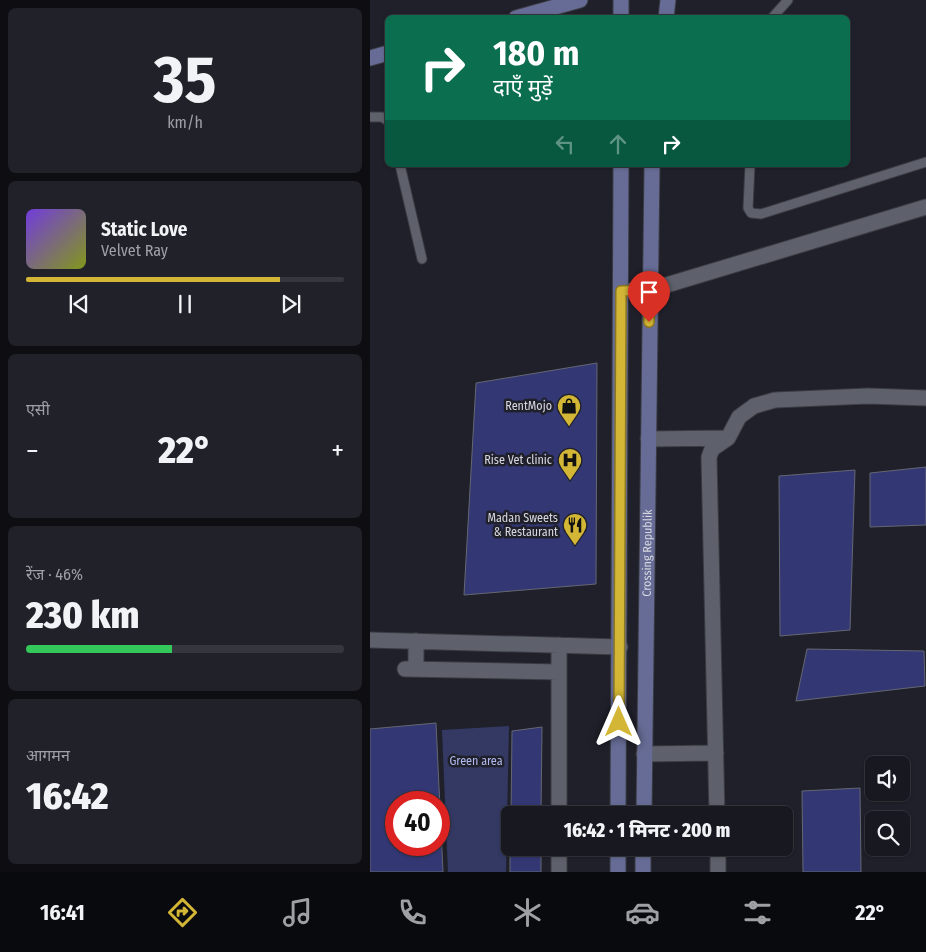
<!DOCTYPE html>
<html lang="hi">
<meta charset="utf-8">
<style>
:root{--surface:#171820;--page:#202129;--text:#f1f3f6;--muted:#9ea0a5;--line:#36373e;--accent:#d3b635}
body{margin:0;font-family:"Fira Sans Condensed","Noto Sans Devanagari",sans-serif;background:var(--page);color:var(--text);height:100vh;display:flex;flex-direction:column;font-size:19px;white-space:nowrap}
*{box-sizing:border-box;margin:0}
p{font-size:16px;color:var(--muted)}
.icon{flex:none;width:28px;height:28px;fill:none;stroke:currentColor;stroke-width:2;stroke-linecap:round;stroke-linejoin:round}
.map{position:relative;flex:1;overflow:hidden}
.side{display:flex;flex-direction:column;gap:8px;padding:8px;background:#0d0d12;width:370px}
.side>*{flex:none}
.banner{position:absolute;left:15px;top:15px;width:465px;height:152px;border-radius:8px;box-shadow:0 1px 4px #0004,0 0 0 1px var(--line);background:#0b6e4f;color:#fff;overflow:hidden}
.tools{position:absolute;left:495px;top:756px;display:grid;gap:10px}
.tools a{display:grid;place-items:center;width:45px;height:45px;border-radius:8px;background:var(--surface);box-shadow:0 1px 4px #0004,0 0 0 1px var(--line);font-size:25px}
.speed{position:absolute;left:15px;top:791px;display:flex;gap:10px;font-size:25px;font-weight:700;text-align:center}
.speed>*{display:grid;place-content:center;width:65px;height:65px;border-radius:50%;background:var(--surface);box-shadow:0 1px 4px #0004,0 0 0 1px var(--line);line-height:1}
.speed .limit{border:8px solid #d22;background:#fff;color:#111}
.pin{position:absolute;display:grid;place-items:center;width:42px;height:42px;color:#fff;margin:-51px -21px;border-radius:50% 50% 50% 0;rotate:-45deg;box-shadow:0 0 5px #0007}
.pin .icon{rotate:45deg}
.me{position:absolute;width:55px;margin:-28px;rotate:0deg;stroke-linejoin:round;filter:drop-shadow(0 0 4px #0008)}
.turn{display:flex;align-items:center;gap:18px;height:105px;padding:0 25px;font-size:22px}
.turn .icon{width:65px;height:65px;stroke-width:2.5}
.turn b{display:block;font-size:35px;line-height:42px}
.lanes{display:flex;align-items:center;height:48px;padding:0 25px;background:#0003;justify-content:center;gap:25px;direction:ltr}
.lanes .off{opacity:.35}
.big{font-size:38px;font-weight:800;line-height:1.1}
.side .tile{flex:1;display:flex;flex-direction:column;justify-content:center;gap:8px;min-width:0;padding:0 18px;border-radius:8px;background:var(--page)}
.side .dial{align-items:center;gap:0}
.dial b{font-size:65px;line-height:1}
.song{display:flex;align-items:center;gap:15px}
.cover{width:60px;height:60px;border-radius:8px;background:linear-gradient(135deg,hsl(260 70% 55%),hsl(70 70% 35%))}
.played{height:5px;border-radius:2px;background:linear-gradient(90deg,var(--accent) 80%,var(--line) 80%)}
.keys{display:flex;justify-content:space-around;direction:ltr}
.heat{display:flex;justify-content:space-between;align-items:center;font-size:28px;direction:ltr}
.charge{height:8px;border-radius:4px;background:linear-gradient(90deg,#34c759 46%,var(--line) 0)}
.trip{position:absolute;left:131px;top:806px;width:292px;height:50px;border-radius:8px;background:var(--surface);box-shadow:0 1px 4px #0004,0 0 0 1px var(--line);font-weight:800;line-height:50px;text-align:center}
.menu{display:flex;height:80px;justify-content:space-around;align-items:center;background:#090a0d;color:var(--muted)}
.menu .icon{width:35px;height:35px}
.menu .active{color:var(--accent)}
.menu b{font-size:22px;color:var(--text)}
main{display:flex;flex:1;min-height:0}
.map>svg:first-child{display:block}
.green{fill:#333963}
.building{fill:#333874;stroke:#656772;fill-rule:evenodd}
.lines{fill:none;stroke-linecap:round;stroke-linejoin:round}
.lane-casing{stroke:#3b3c43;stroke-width:11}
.street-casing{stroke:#3b3c43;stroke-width:17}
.secondary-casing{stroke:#3b3c43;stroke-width:17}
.lane{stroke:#5e616b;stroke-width:9}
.street{stroke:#5e616b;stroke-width:15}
.secondary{stroke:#666c95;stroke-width:15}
.route-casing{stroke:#897622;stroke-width:12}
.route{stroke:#d3b635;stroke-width:9}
.labels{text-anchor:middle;stroke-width:5;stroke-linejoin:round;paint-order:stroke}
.poi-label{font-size:12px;fill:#d8d9e0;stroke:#1f202a;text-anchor:end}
.street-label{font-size:12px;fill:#d8d9e0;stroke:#1f202a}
.park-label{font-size:12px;fill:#b1bbf1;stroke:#1f202a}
</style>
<main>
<section class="side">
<div class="tile dial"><b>35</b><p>km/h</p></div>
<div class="tile">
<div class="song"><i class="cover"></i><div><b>Static Love</b><p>Velvet Ray</p></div></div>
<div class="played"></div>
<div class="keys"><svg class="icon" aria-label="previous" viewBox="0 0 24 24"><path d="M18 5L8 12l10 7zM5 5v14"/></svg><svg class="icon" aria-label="pause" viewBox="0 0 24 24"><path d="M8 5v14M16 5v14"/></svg><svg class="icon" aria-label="next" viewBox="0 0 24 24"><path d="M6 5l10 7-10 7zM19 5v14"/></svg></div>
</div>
<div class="tile"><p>एसी</p>
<div class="heat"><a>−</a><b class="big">22°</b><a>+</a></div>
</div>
<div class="tile"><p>रेंज · 46%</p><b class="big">230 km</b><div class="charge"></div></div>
<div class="tile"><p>आगमन</p><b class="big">16:42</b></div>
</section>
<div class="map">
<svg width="556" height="872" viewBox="0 0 556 872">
<rect width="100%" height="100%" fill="#1f202a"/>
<!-- green -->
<path class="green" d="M139,726L136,872H78L72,730Z"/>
<!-- building -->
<path class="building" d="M227,363L226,584L94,595L106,383Z
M556,467V525L500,527V473Z
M485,470L480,630L410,636L409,476Z
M437,649L554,651L555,686L426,701Z
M66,723L73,872H0V729ZM26,802H69V845H26Z
M172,727L171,815H141L142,731Z
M490,788L491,872H433L432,791Z
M140,848H171V872H140Z"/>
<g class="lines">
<!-- lane casing -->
<g class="lane-casing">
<path id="lane" d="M402,18L418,0
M0,117H12L18,121
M30,165L52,259
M380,165L378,208L381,213L391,214L556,162"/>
</g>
<!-- street casing -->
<g class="street-casing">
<path id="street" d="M251,291L280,290L556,207
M278,439L358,438
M0,640L250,647
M46,641V669
M35,669L189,672
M274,754L346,753
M189,815V645
M347,815L339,457L342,449L358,438L369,417L384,406L405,400L498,396L556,398
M348,848V872
M189,872V848"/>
</g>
<!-- secondary casing -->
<g class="secondary-casing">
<g id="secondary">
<path d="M251,0V18"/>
<path d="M146,18L210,0"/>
<path d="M296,18L298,0"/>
<path d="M0,58L18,53"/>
<path d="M248,815L251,165"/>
<path id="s1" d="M274,815L282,165"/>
<path d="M273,848V872"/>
<path d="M248,872V848"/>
</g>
</g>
<!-- lane -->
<use href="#lane" class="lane"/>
<!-- street -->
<use href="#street" class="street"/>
<!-- secondary -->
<use href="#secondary" class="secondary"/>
</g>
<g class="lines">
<!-- route casing -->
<g class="route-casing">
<path id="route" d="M249,722L251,291L280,290L279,322"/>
</g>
<!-- route -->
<use href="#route" class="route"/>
</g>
<!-- icons -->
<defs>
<g id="shop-pin" transform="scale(1.25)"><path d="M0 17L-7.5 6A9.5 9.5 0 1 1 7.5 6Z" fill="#d3b635" stroke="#1f202a"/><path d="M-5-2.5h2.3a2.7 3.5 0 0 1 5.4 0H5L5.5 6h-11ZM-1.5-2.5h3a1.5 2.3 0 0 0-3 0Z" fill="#111"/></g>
<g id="hospital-pin" transform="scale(1.25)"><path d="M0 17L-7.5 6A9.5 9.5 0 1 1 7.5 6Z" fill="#d3b635" stroke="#1f202a"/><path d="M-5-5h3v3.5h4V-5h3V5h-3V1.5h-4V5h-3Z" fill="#111"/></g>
<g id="restaurant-pin" transform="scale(1.25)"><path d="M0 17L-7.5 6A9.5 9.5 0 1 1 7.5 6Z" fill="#d3b635" stroke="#1f202a"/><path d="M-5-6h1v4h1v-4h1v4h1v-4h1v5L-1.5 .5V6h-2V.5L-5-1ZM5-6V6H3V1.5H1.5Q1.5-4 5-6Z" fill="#111"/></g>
</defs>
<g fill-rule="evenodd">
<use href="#shop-pin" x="199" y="406"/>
<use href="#hospital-pin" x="200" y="460"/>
<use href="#restaurant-pin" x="205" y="525"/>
</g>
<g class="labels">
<!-- poi labels -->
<g class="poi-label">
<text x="182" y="410">RentMojo</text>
<text x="182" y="464">Rise Vet clinic</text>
<text x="188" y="522">Madan Sweets<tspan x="188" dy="14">&amp; Restaurant</tspan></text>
</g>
<!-- street labels -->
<g class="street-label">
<text dy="4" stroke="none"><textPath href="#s1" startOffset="262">Crossing Republik</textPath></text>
</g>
<!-- park labels -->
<g class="park-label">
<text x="106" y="765">Green area</text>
</g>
</g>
</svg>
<div class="tools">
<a><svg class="icon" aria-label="sound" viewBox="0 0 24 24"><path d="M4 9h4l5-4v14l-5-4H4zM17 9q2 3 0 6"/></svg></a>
<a><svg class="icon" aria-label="search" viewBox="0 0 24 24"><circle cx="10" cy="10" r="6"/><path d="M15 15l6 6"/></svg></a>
</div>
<div class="speed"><div class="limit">40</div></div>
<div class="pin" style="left:279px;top:322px;background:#d93025"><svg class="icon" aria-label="arrive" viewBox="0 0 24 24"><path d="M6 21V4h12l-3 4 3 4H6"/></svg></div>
<svg class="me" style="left:249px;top:722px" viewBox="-20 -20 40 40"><path d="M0-17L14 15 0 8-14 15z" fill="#d3b635" stroke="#fff" stroke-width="4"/></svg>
<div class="trip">16:42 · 1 मिनट · 200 m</div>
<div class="banner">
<div class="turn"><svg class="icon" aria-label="right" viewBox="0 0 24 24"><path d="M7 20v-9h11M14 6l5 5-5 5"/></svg><div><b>180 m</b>दाएँ मुड़ें</div></div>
<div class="lanes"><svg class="icon off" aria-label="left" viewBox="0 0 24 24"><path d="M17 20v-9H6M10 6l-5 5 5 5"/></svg><svg class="icon off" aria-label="ahead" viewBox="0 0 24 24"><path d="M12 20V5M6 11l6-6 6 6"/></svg><svg class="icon" aria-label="right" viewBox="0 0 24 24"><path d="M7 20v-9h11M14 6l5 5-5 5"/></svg></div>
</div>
</div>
</main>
<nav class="menu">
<b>16:41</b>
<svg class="icon active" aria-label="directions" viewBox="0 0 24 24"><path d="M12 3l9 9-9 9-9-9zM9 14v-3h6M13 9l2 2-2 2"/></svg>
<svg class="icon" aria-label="music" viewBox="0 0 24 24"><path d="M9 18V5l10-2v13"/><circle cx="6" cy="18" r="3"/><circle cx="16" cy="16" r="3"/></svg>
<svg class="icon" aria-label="phone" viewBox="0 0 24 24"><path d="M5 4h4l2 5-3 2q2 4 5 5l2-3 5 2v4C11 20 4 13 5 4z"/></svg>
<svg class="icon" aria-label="climate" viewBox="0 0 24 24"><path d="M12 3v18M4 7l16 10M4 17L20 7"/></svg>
<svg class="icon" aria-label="car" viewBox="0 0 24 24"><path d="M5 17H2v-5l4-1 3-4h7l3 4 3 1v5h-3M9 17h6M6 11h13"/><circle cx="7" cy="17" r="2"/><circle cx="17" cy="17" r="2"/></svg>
<svg class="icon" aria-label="filters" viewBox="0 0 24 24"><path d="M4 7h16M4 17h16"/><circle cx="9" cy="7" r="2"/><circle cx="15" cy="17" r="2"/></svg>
<b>22°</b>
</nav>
